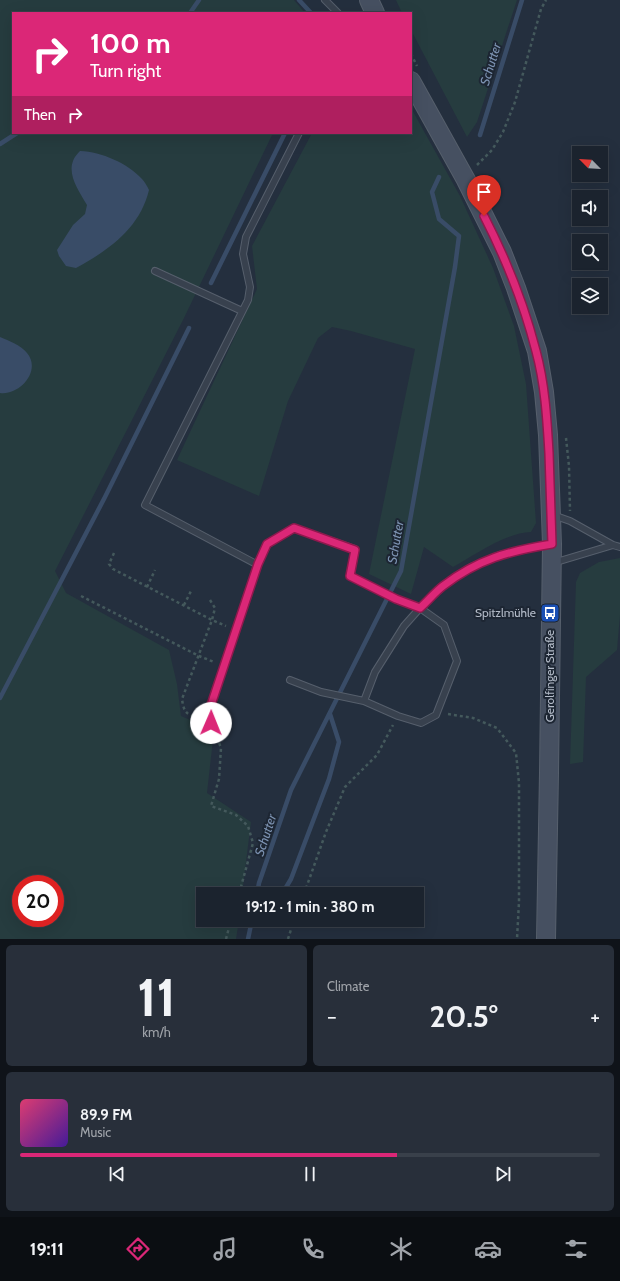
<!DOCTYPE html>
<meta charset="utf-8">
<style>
:root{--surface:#1b232e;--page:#282f3a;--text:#f1f3f6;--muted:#a0a4aa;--line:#39404a;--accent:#db2777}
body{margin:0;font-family:Cabin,sans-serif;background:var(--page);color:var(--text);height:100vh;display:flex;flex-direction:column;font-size:15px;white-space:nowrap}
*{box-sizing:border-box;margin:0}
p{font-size:13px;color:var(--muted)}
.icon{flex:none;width:22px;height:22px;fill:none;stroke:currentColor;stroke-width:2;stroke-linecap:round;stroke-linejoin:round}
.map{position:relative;height:939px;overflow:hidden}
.drawer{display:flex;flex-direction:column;gap:6px;padding:6px;background:#0f1319;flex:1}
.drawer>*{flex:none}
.guide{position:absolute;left:12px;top:12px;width:400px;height:122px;border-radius:0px;box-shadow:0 4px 16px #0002,0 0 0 1px var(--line);background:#db2777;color:#fff;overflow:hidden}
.needle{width:26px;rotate:294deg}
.tools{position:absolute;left:572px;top:146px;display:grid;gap:8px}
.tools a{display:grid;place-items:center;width:36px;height:36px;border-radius:0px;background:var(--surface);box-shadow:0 4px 16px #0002,0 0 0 1px var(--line);font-size:20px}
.speed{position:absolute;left:12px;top:875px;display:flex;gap:8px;font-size:20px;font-weight:700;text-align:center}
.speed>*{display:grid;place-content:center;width:52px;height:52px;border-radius:50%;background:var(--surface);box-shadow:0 4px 16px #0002,0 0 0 1px var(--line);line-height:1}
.speed .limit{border:6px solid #d22;background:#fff;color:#111}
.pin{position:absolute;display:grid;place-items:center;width:34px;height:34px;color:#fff;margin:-41px -17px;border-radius:50% 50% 50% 0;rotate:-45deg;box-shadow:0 0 4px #0007}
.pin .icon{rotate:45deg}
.me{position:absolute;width:44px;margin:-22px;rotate:1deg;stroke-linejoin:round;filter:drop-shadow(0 0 3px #0008)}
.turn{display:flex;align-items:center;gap:14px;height:84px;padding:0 12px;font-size:18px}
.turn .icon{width:52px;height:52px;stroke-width:2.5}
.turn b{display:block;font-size:28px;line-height:34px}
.then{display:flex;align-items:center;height:38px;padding:0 12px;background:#0003;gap:8px;font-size:15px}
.big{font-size:30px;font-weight:700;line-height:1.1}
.drawer .card{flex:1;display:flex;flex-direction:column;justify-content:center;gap:6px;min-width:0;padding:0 14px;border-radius:6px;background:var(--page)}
.drawer .dial{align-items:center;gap:0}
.dial b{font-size:52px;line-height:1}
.song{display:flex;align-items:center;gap:12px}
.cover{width:48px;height:48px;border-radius:6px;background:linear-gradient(135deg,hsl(340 70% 55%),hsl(260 70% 35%))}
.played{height:4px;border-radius:2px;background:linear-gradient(90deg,var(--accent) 65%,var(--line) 65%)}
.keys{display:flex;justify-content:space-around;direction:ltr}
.heat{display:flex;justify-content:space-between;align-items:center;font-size:22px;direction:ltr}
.drawer .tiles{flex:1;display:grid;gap:6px;grid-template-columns:1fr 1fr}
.card:last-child{grid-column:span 2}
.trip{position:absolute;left:196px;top:887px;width:228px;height:40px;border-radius:0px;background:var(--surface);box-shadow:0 4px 16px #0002,0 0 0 1px var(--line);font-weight:700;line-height:40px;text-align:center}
.menu{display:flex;height:64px;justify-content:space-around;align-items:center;background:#0b0e12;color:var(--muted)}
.menu .icon{width:28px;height:28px}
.menu .active{color:var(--accent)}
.menu b{font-size:18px;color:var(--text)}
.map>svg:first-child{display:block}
.green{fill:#263c3f;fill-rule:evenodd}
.water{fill:#394c67}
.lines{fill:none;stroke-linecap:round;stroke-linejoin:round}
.stream{stroke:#394c67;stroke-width:4.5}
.lane-casing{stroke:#565f6c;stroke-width:8}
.secondary-casing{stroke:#565f6c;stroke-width:20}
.path{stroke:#44595c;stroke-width:2.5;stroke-dasharray:3 3;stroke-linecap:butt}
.lane{stroke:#38414e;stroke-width:6}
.secondary{stroke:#465061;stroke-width:18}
.route-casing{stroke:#8e194d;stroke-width:10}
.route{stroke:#db2777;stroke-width:7}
.labels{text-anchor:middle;stroke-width:4;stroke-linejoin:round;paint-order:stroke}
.poi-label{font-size:12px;fill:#b4bcc9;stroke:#1d2633;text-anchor:end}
.street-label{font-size:12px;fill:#b4bcc9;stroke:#1d2633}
.water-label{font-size:13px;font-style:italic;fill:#7c92b1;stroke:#1d2633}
</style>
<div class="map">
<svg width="620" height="939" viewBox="0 0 620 939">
<rect width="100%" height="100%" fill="#242f3e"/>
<!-- green -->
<path class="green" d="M0,0H294L305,13H13V133H273L184,318L55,571L66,593L169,650L177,684L181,716L214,730L207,793L251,822L242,894H203V920H239L236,939H0ZM21,884H55V918H21Z
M396,0H517L477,122L467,137L411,30V13H402Z
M411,108L460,196L493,268L514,326L526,384L536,523L531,532C505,533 475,555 453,567L424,547L411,594L369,574L415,349L351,331L332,327L318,338L288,401L259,496L177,460L257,289L252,246L312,133H411Z
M620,558V615L617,650L586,677L583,762L570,764L576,582L580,573L599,562Z"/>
<!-- water -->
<path class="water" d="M80,151C102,152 127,163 142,179C145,182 147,186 149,190C140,228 109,250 76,268L66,266L59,256L57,250L73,225L85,214L87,205C77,188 62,168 80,151Z
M0,337C9,341 21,345 27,353C42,371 19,396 0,393Z"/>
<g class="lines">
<!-- stream -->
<path class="stream" d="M299,0L311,13
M190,13L199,0
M480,135L522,0
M0,144L17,133
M211,283L285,133
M0,698L105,497L189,328
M257,894L259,883L291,790L401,571L455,267L459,236L439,219L432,192L439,177
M282,894L291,879L329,779L339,742L330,714
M248,939L252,920"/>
<!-- lane casing -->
<g class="lane-casing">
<path id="lane" d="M325,0L338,13
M155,271L242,311
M553,515L570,521L613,545L620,547
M553,563L613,545
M258,565L267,544L294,528L355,549L350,576L396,599L420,608L444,625L457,661L436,715L421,723L398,716L364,701L321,692L290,680
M364,701L375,672L404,626L420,608L442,587L471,567L500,555L550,544
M211,723V705L258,565L145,505L248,300L250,287L243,254L246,237L299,133"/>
</g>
<!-- secondary casing -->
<g class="secondary-casing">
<path id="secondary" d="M369,0L375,13
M411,81L466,180L502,252L516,288L537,351L544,392L548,435L552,544L549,773L546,939"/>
</g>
<!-- path -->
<path class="path" d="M411,54L417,66
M477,165L492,150L503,132L515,102L541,9L546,0
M566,438L569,466L570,511
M114,553L109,564L113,569L212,620L182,699C184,714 187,714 200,719
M147,587L155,570
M81,596L199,656L214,662
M210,600L215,608L212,620L226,626
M184,605L191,591
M448,714L473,718L497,728L516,753L519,783V902L517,939
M215,732L221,748L219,779L211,806L236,815L248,826L253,843L239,894
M304,894L326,832L345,787L377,755L393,725
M226,939L231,920
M288,939L294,920"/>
<!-- lane -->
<use href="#lane" class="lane"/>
<!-- secondary -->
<use href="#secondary" class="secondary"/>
</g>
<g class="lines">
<!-- route casing -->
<g class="route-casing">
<path id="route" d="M211,723V705L258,564L267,544L294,528L355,550L350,576L396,599L420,608C428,601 435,592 443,586C478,559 509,551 552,544C551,513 550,483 549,453C547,419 545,384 536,351C524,304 506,259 484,216"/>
</g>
<!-- route -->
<use href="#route" class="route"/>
</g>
<!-- icons -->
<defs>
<g id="bus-square" transform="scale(1)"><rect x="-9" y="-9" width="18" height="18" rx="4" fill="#1a4fb4" stroke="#1d2633"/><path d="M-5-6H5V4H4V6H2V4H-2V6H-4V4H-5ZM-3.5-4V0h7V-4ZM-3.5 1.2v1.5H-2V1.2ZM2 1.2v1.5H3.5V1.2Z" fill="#fff"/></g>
</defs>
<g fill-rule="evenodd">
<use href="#bus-square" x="550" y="613"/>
</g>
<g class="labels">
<!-- poi labels -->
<g class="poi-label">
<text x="536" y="617">Spitzlmühle</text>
</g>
<!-- street labels -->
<g class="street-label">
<text transform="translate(550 676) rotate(-90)" y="4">Gerolfinger Straße</text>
</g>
<!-- water labels -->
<g class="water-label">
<text transform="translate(490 64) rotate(-73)" y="5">Schutter</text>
<text transform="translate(395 542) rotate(-80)" y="5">Schutter</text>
<text transform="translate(265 835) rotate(-72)" y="5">Schutter</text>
</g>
</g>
</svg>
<div class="tools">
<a><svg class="needle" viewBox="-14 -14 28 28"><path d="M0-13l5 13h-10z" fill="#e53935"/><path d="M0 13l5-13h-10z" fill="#a0a4aa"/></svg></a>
<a><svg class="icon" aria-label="sound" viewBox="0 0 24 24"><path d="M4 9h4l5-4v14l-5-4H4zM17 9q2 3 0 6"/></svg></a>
<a><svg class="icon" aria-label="search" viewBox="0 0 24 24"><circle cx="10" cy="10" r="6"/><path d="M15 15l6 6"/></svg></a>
<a><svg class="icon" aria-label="layers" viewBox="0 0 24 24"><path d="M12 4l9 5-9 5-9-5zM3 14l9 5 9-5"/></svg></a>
</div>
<div class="speed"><div class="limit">20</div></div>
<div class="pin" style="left:484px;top:216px;background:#d93025"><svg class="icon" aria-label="arrive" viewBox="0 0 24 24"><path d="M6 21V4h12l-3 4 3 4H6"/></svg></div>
<svg class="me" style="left:211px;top:723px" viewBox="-20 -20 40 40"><circle r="19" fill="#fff"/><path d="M0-13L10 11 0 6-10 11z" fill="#db2777"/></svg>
<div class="trip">19:12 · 1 min · 380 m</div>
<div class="guide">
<div class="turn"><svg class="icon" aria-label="right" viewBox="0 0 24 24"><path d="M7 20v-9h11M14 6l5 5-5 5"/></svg><div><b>100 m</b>Turn right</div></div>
<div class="then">Then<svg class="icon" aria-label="right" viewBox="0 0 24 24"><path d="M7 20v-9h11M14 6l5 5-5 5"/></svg></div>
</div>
</div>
<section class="drawer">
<div class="tiles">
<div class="card dial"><b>11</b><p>km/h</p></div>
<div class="card"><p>Climate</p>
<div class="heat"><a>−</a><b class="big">20.5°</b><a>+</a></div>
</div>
<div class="card">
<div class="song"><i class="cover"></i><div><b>89.9 FM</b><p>Music</p></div></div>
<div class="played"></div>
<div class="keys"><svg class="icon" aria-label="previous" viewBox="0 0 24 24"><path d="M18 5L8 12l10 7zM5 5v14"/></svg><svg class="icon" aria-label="pause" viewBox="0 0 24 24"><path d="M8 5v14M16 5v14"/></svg><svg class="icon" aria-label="next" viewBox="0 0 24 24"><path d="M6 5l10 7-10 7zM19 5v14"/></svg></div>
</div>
</div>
</section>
<nav class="menu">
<b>19:11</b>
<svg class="icon active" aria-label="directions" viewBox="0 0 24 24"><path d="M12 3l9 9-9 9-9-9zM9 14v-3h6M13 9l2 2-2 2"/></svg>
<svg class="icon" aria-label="music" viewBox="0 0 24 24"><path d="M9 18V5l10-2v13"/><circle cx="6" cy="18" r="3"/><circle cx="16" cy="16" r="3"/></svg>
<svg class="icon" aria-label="phone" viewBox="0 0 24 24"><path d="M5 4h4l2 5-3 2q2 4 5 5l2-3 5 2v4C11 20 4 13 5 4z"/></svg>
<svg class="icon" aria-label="climate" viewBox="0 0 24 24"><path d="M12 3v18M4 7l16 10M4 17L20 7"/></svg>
<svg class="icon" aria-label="car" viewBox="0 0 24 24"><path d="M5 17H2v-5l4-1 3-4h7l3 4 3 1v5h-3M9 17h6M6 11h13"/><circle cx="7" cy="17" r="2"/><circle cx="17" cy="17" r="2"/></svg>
<svg class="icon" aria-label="filters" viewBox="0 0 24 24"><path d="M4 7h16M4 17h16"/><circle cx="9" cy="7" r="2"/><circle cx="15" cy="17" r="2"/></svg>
</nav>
